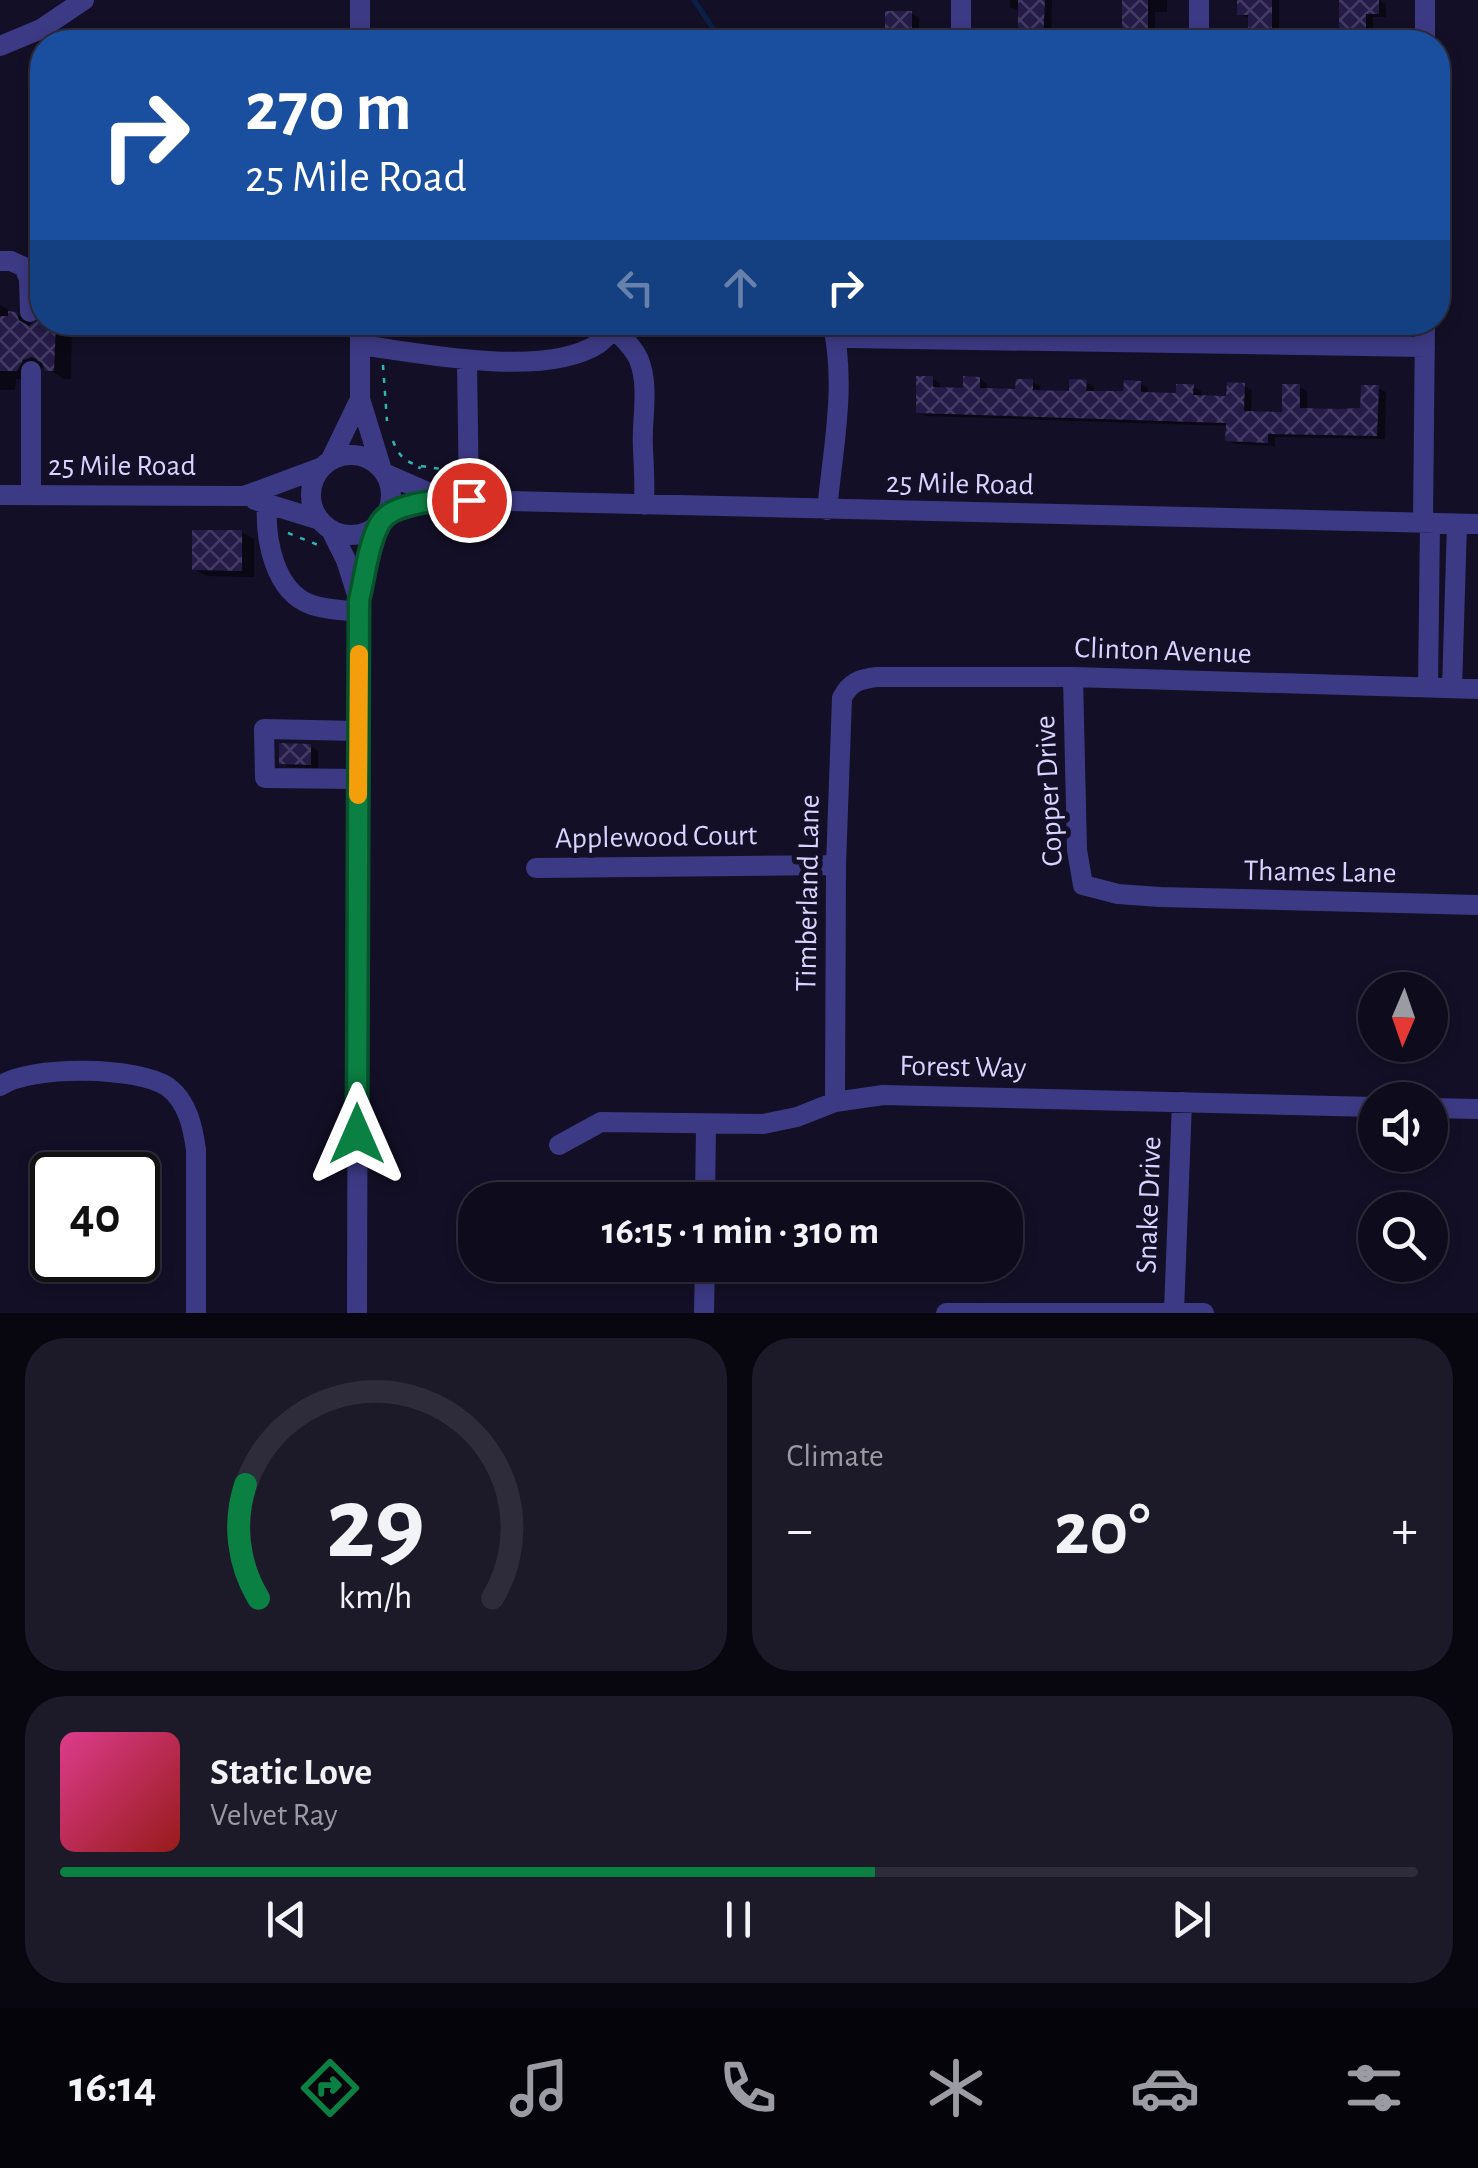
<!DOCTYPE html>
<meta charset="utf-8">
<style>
:root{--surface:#0e0b1c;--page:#1c1929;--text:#f1f3f6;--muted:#9b9ba3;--line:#2e2b3b;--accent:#0b8043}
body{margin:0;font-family:"Alegreya Sans",sans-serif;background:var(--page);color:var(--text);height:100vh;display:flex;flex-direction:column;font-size:38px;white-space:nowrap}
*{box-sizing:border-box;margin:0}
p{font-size:32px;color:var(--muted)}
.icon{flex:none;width:55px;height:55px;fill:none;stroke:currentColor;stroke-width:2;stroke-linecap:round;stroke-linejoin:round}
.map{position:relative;height:1313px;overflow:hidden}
.side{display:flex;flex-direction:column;gap:25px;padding:25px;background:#08060f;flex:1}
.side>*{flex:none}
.banner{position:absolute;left:30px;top:30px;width:1420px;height:305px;border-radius:40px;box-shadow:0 5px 15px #0003,0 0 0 2px var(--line);background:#1a4fa0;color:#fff;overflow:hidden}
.needle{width:65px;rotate:182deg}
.buttons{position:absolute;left:1358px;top:972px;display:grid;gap:20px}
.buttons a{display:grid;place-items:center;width:90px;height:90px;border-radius:50%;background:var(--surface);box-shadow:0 5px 15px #0003,0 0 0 2px var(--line);font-size:50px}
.speed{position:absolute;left:30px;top:1152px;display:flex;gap:20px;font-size:50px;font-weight:700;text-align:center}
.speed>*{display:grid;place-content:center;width:130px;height:130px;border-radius:50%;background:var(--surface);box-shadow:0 5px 15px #0003,0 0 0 2px var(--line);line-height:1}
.speed .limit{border:5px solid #111;border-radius:15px;background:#fff;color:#111}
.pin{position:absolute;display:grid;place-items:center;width:85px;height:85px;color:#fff;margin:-42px;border:5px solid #fff;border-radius:50%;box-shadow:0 2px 10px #0007}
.me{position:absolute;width:110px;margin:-55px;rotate:0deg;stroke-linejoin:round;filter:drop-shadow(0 0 8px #0008)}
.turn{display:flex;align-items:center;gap:35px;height:210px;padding:0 50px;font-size:45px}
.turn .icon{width:130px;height:130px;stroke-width:2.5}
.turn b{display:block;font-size:70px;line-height:85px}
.lanes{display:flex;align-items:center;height:95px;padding:0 50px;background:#0003;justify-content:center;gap:50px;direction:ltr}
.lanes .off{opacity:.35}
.big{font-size:75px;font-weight:600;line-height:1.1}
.side .tile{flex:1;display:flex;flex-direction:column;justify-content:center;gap:15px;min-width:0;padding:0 35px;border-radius:40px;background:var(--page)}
.side .dial{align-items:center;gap:0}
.dial svg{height:260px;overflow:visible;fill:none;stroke:var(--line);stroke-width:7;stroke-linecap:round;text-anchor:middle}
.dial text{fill:var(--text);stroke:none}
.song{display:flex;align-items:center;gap:30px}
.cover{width:120px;height:120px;border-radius:15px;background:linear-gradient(135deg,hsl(330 70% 55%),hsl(0 70% 35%))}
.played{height:10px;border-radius:5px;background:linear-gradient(90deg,var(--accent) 60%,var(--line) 60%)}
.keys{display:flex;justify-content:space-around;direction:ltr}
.heat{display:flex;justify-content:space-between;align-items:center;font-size:55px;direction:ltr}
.side .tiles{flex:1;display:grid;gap:25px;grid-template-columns:1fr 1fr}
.tile:last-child{grid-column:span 2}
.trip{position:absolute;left:458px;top:1182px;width:565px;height:100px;border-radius:40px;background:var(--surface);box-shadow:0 5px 15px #0003,0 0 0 2px var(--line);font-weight:600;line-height:100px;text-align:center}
.tab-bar{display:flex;height:160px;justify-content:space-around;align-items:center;background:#06040b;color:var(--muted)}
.tab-bar .icon{width:70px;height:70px}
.tab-bar .active{color:var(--accent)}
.tab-bar b{font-size:45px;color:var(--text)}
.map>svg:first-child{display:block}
.shadow{fill:#0007}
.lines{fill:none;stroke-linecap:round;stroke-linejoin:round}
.stream{stroke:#0a1f44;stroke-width:5}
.building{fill:url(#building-cross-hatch)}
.path{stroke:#2fb8b0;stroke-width:2.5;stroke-dasharray:5 8;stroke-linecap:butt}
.minor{stroke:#3d3a85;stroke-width:20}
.route-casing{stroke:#07532c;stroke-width:25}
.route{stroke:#0b8043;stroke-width:18}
.slow{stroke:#f59e0b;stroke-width:18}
.labels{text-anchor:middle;stroke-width:10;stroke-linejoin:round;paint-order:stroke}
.street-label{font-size:30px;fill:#d9d4ff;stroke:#130f26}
</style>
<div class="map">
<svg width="1478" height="1313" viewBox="0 0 1478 1313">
<defs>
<pattern id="building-cross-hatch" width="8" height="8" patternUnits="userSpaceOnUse" patternTransform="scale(2.5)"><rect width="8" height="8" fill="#241b47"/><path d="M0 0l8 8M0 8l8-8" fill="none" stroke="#433b63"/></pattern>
</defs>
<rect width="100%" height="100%" fill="#130f26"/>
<!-- shadow -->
<path class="shadow" d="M1010,0H1052L1051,42H1008H1021V12L1010,7Z
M1124,0H1167V12H1155V42H1124Z
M1250,0H1279V42H1250V18L1239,14Z
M1342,0H1379L1386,4V17H1373V42H1342Z
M888,13H911L919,18V34L931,39V42H887Z
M0,305L33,324L40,325L42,320V322L72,325L71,379H64L46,367L41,368L35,379H16L15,390H0Z
M932,379L940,383V390L965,391L980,379L987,384V391H1018L1032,382L1040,386V393L1072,394L1086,382L1094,387V393L1126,394L1140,383L1148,388V395H1179L1193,387L1201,391V398L1229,399L1244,386L1252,390L1251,413L1284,415L1299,387L1307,391V410L1363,411L1378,388L1386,392L1385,439L1275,437V446L1235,444L1228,440V426L926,416L918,412Z
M241,532L254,539V577L207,576L194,569Z
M311,746L318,751V768L290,767L282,763Z"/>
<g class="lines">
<!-- stream -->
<path class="stream" d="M694,0L722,42"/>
</g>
<!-- building -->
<path class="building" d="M1018,0H1045L1043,42H1018Z
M1122,0H1148V42H1122Z
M1237,0H1272V30L1248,29V15H1237Z
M1339,0H1379V14H1366V34H1339Z
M885,11H912V42H885Z
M8,311L16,312L19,320L29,326L42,317V322H56L54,371H45L42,363L32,357L23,360L17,371H0V316H8Z
M916,376H933V387L963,388V376L980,377V388L1015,389L1016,379H1033V390L1069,391V379L1087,380L1086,391H1123L1124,380L1141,381V392L1176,393V384H1194L1193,395L1226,396L1227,382L1245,383L1244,411L1282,412V384H1300V408L1337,409L1360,408L1361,385H1379L1377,436L1268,434V443L1225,441L1226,423L916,413Z
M192,530H242V571L192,570Z
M279,743L311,744V765L279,764Z"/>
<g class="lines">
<!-- path -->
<path class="path" d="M383,365L387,421
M393,441C399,456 405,462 420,466L419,469
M421,466L448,470
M288,533L318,545"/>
<!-- minor -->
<path class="minor" d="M961,0V42
M1425,0V42
M360,42V0
M1199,42V0
M0,46L41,29L84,0
M0,261H11L24,267L29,279L30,312
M360,322V399L381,467
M614,329C623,338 634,348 639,360C650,388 641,420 643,449C644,468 645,485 644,505
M850,338L1425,347
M360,345C422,353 543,379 598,344C606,338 613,329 621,322
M467,361L469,500
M31,371V495
M311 495a40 40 0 1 1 80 0a40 40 0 1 1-80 0Z
M331,459L360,399
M386,474L441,498L469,500L1478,524
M0,495L244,496L320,468
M255,500L320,520
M267,504C265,539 274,592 312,605C327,610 344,610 359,612
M827,510C833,448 847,383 832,322
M387,515L441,498
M1423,522L1425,322
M331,530L346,560L358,598
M1073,677L1077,850L1083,885L1118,894L1160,897L1478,905
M1428,688L1430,523
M1452,689L1457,524
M358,779L265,778L264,729L358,731
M536,868L836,865
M0,1086C30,1065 137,1066 168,1087C188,1102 193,1128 196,1150V1313
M835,1102L836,865L842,698C850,682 860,679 877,677H1073L1478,689
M1430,1108L1478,1109
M559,1145L601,1122L763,1124L797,1117L835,1102L883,1095L1375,1107
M705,1200L706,1125
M1174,1311L1182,1102
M357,1313L359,600L379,525
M704,1313L705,1265
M946,1313H1204"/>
</g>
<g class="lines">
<!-- route casing -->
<g class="route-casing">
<path id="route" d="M357,1134L359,600C365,576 368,544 380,523C392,502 447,498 469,500"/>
</g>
<!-- route -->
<use href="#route" class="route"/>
<!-- slow -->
<path class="slow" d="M358,795L359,654"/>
</g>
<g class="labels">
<!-- street labels -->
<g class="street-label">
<text x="122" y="475">25 Mile Road</text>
<text transform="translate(960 483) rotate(1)" y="10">25 Mile Road</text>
<text transform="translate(1163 650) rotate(2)" y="10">Clinton Avenue</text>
<text transform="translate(1048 791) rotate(-93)" y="10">Copper Drive</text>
<text transform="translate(656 836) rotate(-1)" y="10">Applewood Court</text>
<text transform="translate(1320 871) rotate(1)" y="10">Thames Lane</text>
<text transform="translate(807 893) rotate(-89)" y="10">Timberland Lane</text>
<text transform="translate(963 1066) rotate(1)" y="10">Forest Way</text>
<text transform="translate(1148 1205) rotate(-88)" y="10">Snake Drive</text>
</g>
</g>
</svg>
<div class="buttons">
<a><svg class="needle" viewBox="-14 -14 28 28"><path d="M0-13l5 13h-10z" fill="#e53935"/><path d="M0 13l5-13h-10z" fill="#9b9ba3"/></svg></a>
<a><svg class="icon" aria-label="sound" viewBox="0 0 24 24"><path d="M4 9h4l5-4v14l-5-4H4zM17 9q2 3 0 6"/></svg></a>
<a><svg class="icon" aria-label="search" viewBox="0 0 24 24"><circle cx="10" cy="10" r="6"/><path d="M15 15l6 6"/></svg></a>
</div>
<div class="speed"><div class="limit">40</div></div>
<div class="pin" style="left:469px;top:500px;background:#d93025"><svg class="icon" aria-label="arrive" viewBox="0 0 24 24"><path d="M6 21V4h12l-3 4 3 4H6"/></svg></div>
<svg class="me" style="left:357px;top:1134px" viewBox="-20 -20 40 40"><path d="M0-17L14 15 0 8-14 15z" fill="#0b8043" stroke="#fff" stroke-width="4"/></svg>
<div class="trip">16:15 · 1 min · 310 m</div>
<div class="banner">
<div class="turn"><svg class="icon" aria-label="right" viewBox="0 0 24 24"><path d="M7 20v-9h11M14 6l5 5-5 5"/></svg><div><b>270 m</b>25 Mile Road</div></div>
<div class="lanes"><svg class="icon off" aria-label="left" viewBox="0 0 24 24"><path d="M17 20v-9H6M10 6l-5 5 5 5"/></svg><svg class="icon off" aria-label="ahead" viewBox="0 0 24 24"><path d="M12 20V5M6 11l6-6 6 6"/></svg><svg class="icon" aria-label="right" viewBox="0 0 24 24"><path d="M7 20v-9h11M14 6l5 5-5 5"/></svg></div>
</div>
</div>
<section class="side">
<div class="tiles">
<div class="tile dial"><svg viewBox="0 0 100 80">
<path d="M14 69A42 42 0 1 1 86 69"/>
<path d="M14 69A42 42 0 0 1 10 34" stroke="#0b8043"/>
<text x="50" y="56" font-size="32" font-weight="700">29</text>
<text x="50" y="72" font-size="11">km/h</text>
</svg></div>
<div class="tile"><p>Climate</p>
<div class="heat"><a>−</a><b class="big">20°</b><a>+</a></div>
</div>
<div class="tile">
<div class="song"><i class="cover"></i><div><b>Static Love</b><p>Velvet Ray</p></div></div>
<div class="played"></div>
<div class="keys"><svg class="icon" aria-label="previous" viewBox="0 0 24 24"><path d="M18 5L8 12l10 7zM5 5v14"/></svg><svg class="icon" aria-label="pause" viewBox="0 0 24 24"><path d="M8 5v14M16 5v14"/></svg><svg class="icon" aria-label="next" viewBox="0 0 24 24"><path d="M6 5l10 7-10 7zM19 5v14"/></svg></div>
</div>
</div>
</section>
<nav class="tab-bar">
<b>16:14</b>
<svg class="icon active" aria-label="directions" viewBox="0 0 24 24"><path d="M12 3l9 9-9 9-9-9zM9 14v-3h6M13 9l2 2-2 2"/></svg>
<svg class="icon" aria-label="music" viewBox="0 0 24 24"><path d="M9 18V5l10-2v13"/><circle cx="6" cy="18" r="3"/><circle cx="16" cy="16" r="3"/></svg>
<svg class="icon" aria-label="phone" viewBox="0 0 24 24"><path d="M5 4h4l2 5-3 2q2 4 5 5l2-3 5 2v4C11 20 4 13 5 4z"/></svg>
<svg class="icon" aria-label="climate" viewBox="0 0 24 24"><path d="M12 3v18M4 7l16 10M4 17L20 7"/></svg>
<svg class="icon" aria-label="car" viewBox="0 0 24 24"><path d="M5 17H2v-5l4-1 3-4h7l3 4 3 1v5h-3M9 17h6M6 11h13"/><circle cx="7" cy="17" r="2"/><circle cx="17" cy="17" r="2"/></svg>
<svg class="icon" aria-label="filters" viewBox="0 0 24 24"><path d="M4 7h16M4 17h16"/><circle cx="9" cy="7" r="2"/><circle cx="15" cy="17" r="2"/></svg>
</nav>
